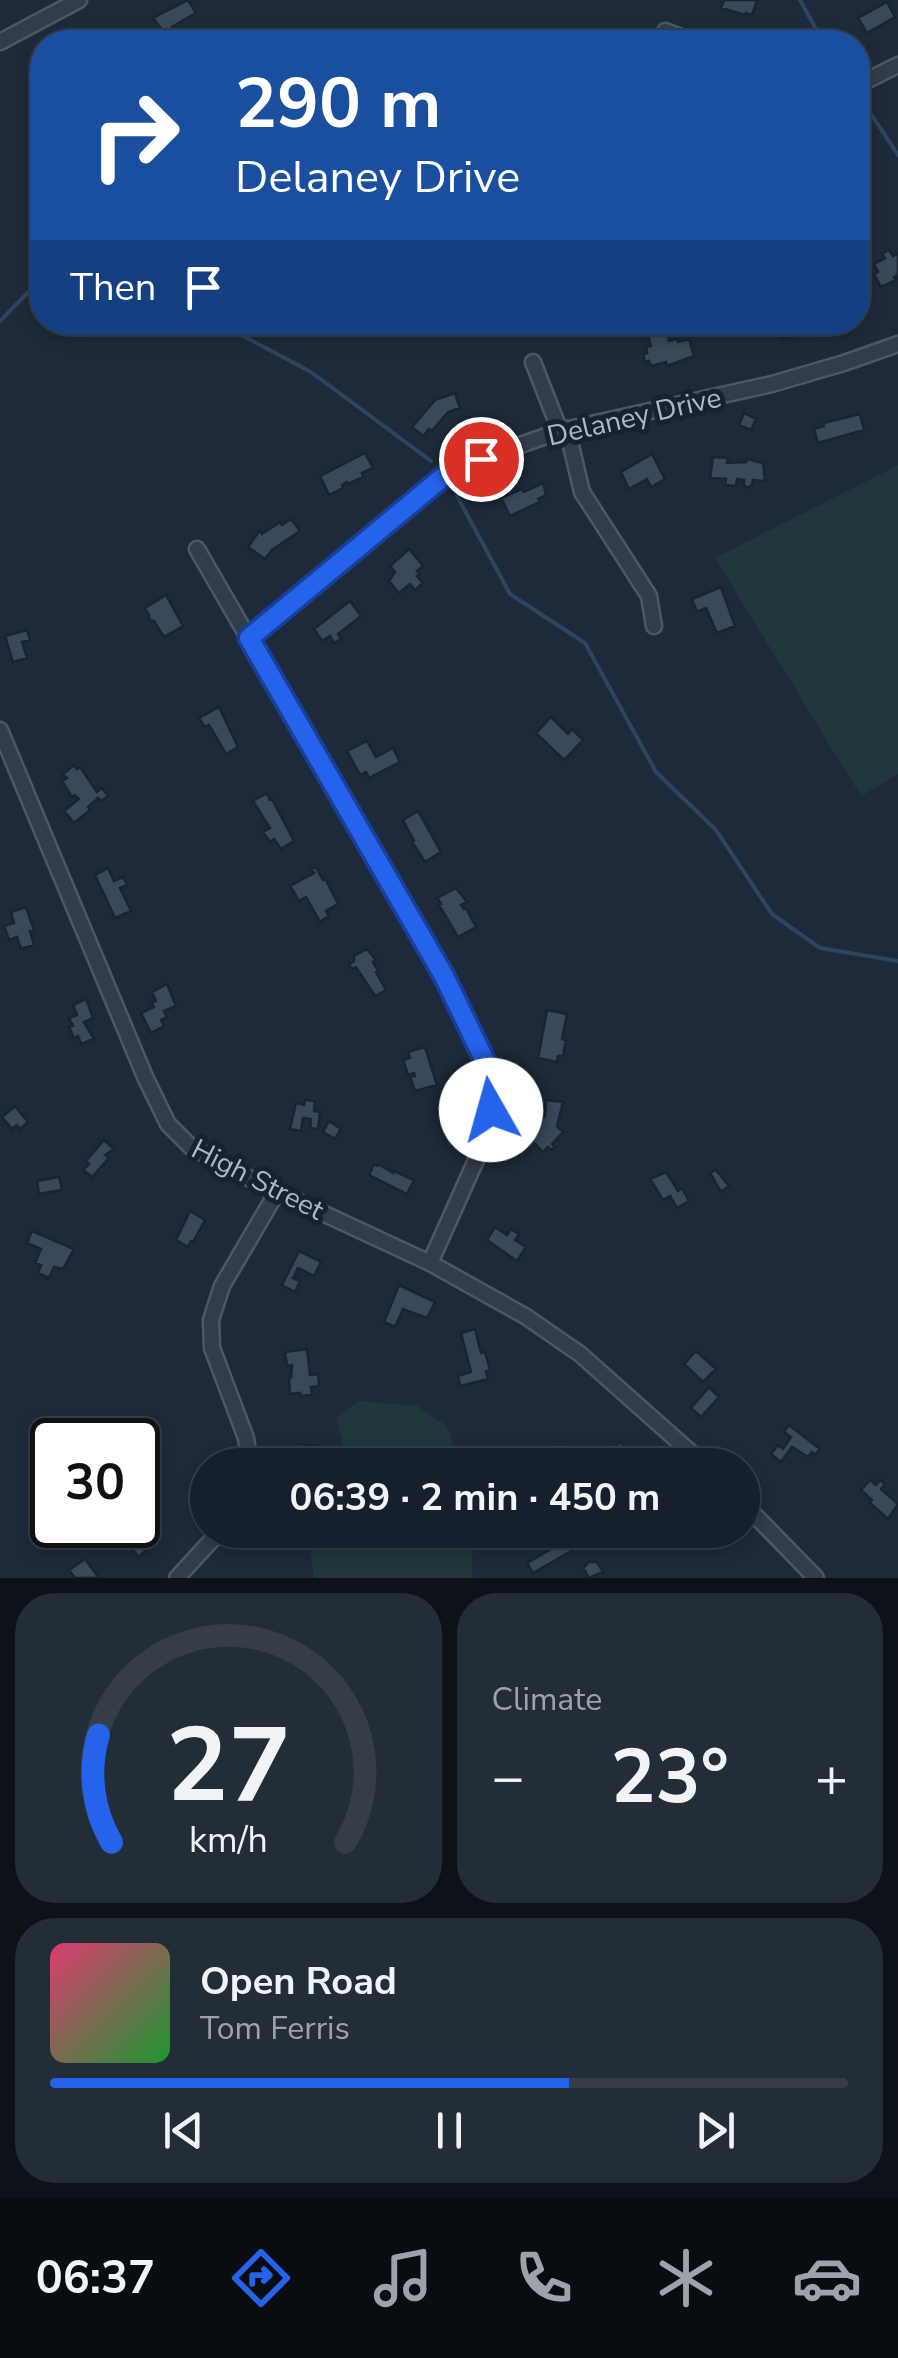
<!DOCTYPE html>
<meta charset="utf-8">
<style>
:root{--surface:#16202c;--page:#232d38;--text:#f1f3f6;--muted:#9ea3a9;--line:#353e48;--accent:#2563eb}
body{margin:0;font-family:"Nunito Sans",sans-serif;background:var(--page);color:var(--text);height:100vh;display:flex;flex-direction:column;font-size:38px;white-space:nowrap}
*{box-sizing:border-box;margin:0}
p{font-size:32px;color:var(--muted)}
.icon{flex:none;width:55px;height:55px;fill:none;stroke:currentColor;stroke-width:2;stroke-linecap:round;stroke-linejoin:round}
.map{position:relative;height:1578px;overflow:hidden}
.panel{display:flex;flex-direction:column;gap:15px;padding:15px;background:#0c1218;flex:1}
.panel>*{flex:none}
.top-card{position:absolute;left:30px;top:30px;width:840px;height:305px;border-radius:40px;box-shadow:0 5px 15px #0003,0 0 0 2px var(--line);background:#1a4fa0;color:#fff;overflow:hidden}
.speed{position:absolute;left:30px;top:1418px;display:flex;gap:20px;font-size:50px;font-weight:700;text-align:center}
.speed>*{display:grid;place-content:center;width:130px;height:130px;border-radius:50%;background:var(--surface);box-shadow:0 5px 15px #0003,0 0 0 2px var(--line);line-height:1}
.speed .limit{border:5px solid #111;border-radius:15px;background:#fff;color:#111}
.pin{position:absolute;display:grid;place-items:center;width:85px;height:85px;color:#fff;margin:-42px;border:5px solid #fff;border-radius:50%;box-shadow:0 2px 10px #0007}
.me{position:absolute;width:110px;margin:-55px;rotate:353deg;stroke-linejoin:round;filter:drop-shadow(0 0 8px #0008)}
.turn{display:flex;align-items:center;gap:35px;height:210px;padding:0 40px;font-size:45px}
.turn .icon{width:130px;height:130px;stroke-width:2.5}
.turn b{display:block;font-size:70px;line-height:85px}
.then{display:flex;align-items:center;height:95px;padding:0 40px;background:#0003;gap:20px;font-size:38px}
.big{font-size:75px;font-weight:700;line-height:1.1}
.panel .tile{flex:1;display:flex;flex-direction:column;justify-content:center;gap:15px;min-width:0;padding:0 35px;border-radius:40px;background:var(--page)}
.panel .dial{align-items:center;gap:0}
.dial svg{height:260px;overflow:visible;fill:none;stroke:var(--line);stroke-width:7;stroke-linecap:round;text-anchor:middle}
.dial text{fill:var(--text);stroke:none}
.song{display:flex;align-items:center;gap:30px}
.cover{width:120px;height:120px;border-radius:15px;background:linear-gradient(135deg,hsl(340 70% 55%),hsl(130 70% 35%))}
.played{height:10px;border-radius:5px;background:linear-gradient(90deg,var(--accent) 65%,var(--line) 65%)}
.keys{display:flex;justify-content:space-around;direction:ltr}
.heat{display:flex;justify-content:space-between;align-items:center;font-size:55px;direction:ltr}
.panel .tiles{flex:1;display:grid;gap:15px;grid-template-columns:1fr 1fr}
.tile:last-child{grid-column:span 2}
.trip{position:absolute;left:190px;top:1448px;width:570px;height:100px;border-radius:50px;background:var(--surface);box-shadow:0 5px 15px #0003,0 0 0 2px var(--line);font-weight:700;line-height:100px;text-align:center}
.menu{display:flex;height:160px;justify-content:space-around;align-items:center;background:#090d12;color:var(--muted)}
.menu .icon{width:70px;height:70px}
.menu .active{color:var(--accent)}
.menu b{font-size:45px;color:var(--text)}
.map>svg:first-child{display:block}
.green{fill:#20383b}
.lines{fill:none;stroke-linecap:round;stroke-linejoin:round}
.stream{stroke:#2e4461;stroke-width:4}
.building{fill:#3a485b;stroke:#1a2331;stroke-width:2.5}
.minor-casing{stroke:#4d5765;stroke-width:19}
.minor{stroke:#323c4a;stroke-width:14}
.route-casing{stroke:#184099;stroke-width:25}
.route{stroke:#2563eb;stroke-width:18}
.labels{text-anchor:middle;stroke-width:10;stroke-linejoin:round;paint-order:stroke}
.street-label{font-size:28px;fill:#acb7c7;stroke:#18212f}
</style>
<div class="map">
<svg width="898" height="1578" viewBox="0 0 898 1578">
<rect width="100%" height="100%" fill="#1e2a3a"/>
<!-- green -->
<path class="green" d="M898,465V774L861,796L715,558Z
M358,1401L417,1406L447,1426L459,1465H344L346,1455L336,1418Z
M317,1530H474C476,1547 469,1558 473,1578H314L309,1539Z"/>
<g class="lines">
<!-- stream -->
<path class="stream" d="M800,0L823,42
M861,99L898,155
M0,321L42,278
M217,322L311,372L431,461
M457,496L510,594L585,643L656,772L716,830L772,914L820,948L898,961"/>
</g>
<!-- building -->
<path class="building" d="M188,0L196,13L172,27L176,33L168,38L153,18Z
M724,0H754L757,1L752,15L746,13L745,15L721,8Z
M887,2L895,17L867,33L858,18Z
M889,250L893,256L898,253V275L894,277L896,280L881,287L874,274L878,272L874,264L885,258L882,254Z
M778,322H816L810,324L811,328L805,330V332L783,339Z
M667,330L669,341L677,339L678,342L689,339L694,356L667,366L666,362L651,366L649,361L645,362L643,354L647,353L646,347L651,346L648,335Z
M455,393L460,408L448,412L432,431L429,429L423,436L412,427L435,400Z
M744,413L756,419L751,430L739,425Z
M860,414L864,430L818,443L814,429L824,426L823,423Z
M365,453L373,468L362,473L363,477L348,484L347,482L342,485L343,488L329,495L320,476Z
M652,454L665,479L651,487L647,479L629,489L621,472Z
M713,457L728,458L727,463L746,462L747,459L763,463L765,481L753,480L752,485L747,488L744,485V480L737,479L736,486L725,485L726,479L710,478Z
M543,483L546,495L538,499L540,502L510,516L501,498L522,489L524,492Z
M291,519L300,531L272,550L265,559L248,547L260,530L262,534L280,522L282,525Z
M409,549L423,566L417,571L420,574L417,576L423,583L415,590L410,584L399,593L389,581L395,572L390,566Z
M721,587L735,626L717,633L706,608L697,612L692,599Z
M166,595L183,626L164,637L154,621L149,620V615L145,608Z
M350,601L361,616L338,634L341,639L334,643L330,636L322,641L314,629Z
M27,630L30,640L22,642L27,658L13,662L5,636Z
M219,707L238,747L226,754L209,725L205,727L199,718Z
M551,717L568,734L572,729L583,740L564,760L536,733Z
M367,741L376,757L393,748L400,762L369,778L366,772L360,775L347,751Z
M74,765L77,769L80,767L97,792L102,788L108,796L101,801L98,798L88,807L90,810L74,823L64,811L79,799L75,795L72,797L62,781L67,778L63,774Z
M267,793L270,800L272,799L294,841L281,849L274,839L270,842L263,832L270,828L253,801Z
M418,811L441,852L425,862L412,842L414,841L403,820Z
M316,867L323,880L325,878L338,904L326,911L329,916L320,922L306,897L299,901L290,886L314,873L311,869Z
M108,868L114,881L123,877L127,885L120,888L131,911L115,918L95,875Z
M456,888L467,902L461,905L464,909L466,908L476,927L458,937L439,905L441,904L437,898Z
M26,907L34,930L30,931L34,945L21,949L17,937L9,940L4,926L14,923L11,912Z
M367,949L376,960L373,962L378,971L376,972L386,990L375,996L356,967L352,969L349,965L354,961V956Z
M167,984L176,1006L164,1011L167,1017L161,1020L164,1026L151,1033L141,1013L154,1007L152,1003L156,1001L152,992Z
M86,999L93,1018L84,1022L94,1039L81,1044L78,1036L74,1038L69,1027L73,1026L69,1018L77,1015L73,1005Z
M547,1010L567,1014L562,1039L566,1040L563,1056H558L557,1062L538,1058Z
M425,1047L437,1085L415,1091L410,1077L415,1076L414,1073L408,1075L403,1060L410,1058L408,1052Z
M305,1100L315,1101L314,1111L320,1112L318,1129L310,1128L311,1119L303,1118L301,1131L290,1129L296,1103L304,1105Z
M546,1100L563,1102L557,1126L563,1132L552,1144L555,1147L552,1150L548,1147L543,1152L527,1136L545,1116Z
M15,1106L28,1122L20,1129L17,1125L12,1129L2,1117Z
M329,1121L341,1129L335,1139L323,1132Z
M104,1140L114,1149L105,1155L109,1158L92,1177L83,1170L89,1164L86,1161Z
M374,1164L377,1166L378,1164L393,1173L394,1171L414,1180L407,1194L369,1175Z
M716,1170L729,1186L721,1192L710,1173Z
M666,1172L678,1191L682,1188L689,1201L677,1208L670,1196L663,1200L650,1179Z
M59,1177L62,1190L39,1194L37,1181Z
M190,1211L205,1220L193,1242L191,1241L188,1247L176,1240Z
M495,1227L507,1235L511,1229L519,1234L515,1240L526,1247L517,1261L487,1240Z
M32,1231L74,1249L63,1269L54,1267L49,1278L38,1273L41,1265L35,1263L41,1249L27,1243Z
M299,1251L321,1262L314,1276L298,1268L293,1278L300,1281L295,1292L282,1285Z
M399,1285L435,1302L427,1318L403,1309L395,1327L384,1322Z
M475,1329L481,1353L485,1352L490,1370L486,1371L488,1379L460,1386L458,1376L471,1372L461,1333Z
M307,1349L310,1375L318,1374L319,1386L311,1387L312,1395L300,1396V1393L290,1394L289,1377H291L292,1365L287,1366L285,1352Z
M696,1351L716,1369L703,1382L684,1364Z
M709,1387L719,1397L701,1417L691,1408Z
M789,1425L820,1449L815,1455L812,1452L808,1457L792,1447L781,1462L771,1454L778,1445L783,1449L791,1437L784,1432Z
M620,1442L631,1456L620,1465H611L604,1456Z
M299,1444L319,1446L318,1460H313V1465H295V1462H297Z
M561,1446L565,1455L556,1460L557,1463L552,1465H525L524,1462Z
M870,1480L876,1485L880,1480L885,1484L881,1489L898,1504L888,1519L870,1503L872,1500L861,1490Z
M140,1506L144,1511L146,1510L154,1521L149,1526L151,1529L148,1533L151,1536L145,1541L150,1546L139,1557L113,1529L117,1525H138V1508Z
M579,1533L585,1543L533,1573L527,1563Z
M85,1559L99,1578H75L69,1570Z
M589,1562H597L603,1572L589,1578L583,1568Z"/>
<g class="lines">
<!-- minor casing -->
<g class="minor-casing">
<path id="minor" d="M665,31L694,42
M0,42L79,0
M858,81L870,79L898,65
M533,362L560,431
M567,429L582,492L649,596L654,626
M197,549L444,976L486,1063L491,1110L477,1158L430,1263
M249,638L443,477L481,459L560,431L772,384L844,363L898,344
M0,730L146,1079L168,1124L191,1147L258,1183L430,1263L525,1316L580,1354L705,1465
M250,1465L246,1438L212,1348L211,1320L222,1286L277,1192
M742,1502L816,1578
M177,1578L221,1530"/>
</g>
<!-- minor -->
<use href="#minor" class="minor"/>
</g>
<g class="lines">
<!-- route casing -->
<g class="route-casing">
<path id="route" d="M481,459L443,477L249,638L444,976L486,1063L491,1110"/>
</g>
<!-- route -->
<use href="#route" class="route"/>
</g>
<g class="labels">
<!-- street labels -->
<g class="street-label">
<text transform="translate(634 416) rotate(-13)" y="10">Delaney Drive</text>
<text transform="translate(258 1179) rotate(27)" y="10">High Street</text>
</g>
</g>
</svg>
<div class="speed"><div class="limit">30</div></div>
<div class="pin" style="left:481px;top:459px;background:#d93025"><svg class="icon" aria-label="arrive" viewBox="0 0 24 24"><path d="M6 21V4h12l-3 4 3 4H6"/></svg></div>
<svg class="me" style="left:491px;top:1110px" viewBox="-20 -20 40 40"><circle r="19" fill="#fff"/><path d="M0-13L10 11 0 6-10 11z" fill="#2563eb"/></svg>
<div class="trip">06:39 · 2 min · 450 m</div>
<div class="top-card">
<div class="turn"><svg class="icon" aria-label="right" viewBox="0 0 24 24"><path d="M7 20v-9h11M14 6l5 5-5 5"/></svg><div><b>290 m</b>Delaney Drive</div></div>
<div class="then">Then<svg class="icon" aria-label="arrive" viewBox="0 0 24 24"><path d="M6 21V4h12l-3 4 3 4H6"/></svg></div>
</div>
</div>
<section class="panel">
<div class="tiles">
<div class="tile dial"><svg viewBox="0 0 100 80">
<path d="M14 69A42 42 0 1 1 86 69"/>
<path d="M14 69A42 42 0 0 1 10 36" stroke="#2563eb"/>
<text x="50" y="56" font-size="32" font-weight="700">27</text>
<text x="50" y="72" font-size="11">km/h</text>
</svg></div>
<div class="tile"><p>Climate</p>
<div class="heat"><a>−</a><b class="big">23°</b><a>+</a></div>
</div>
<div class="tile">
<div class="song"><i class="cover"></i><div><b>Open Road</b><p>Tom Ferris</p></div></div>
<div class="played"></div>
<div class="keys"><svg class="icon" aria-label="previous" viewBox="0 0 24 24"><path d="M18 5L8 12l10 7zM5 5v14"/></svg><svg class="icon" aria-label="pause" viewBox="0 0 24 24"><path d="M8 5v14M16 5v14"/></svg><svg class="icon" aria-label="next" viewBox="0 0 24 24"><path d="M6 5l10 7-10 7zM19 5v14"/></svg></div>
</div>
</div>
</section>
<nav class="menu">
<b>06:37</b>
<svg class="icon active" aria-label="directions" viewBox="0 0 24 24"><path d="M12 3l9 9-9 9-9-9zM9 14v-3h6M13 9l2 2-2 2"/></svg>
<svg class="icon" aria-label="music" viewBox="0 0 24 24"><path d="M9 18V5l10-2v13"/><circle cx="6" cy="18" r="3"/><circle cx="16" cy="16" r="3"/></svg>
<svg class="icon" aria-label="phone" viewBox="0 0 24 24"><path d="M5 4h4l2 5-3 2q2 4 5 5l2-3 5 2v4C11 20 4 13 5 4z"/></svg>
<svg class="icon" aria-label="climate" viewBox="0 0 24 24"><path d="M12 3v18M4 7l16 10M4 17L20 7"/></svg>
<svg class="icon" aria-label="car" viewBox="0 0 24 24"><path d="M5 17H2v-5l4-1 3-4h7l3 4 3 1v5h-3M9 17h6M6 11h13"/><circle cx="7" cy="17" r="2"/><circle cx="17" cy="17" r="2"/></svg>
</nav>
